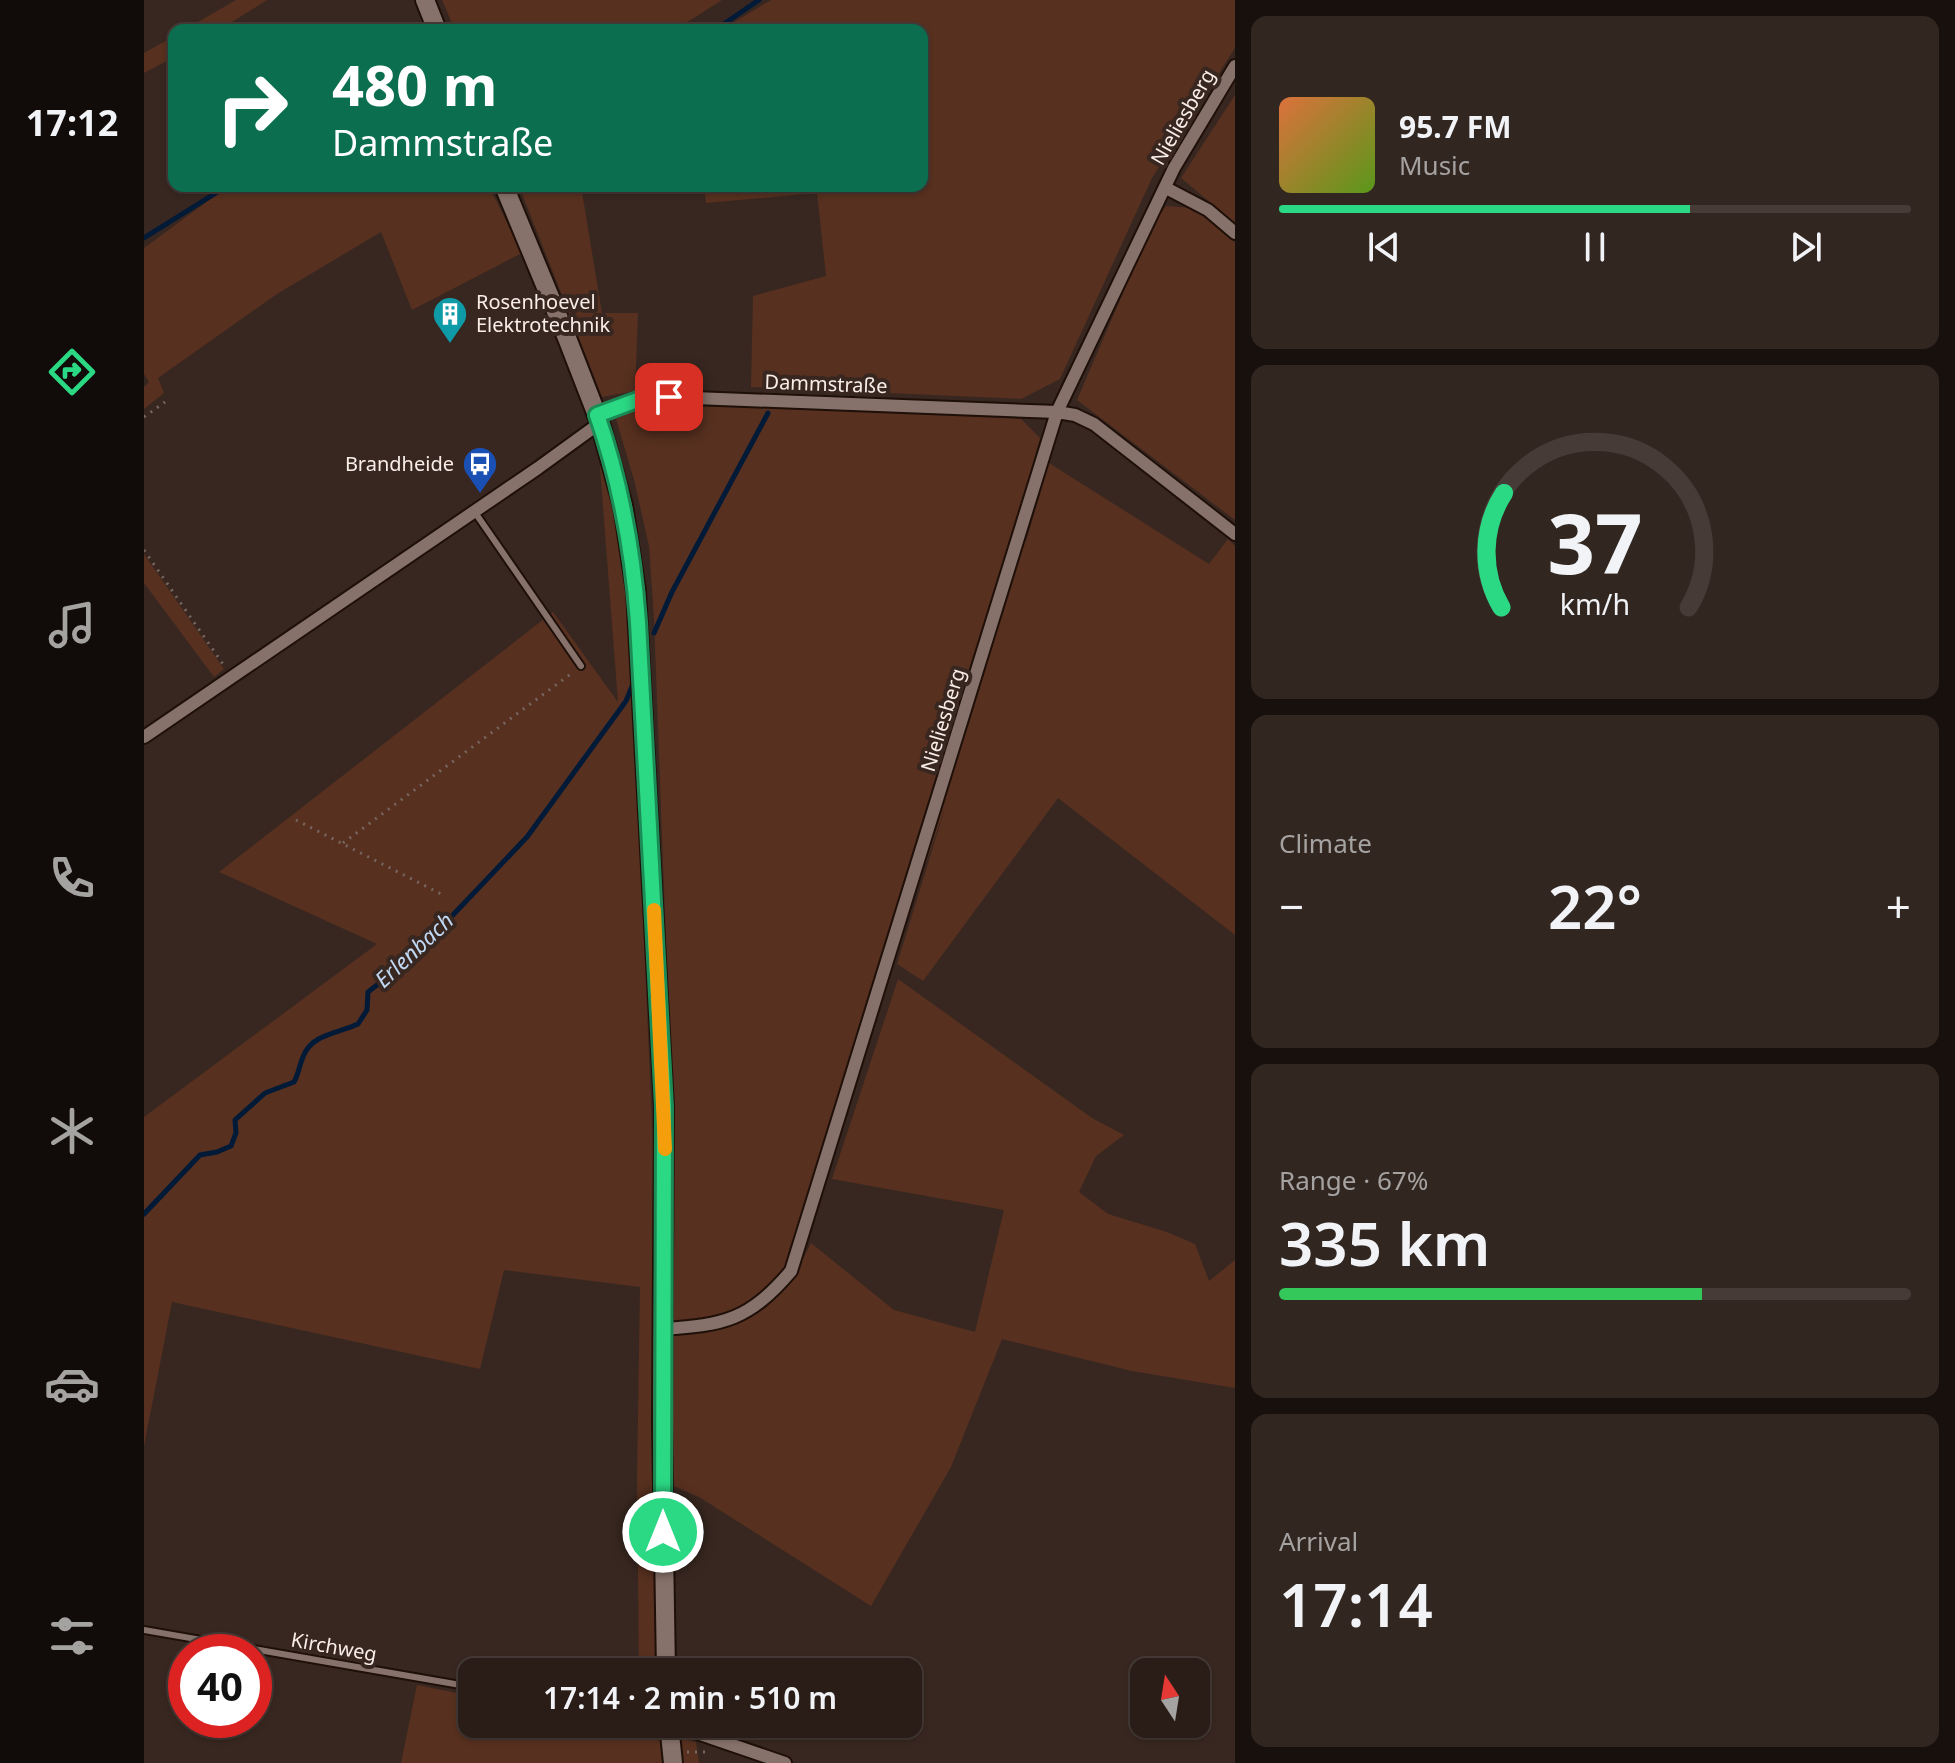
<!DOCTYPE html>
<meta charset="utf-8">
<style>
:root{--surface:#2a1d18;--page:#322621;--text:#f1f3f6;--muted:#a5a2a2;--line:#463b37;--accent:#2bd884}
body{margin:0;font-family:"Noto Sans",sans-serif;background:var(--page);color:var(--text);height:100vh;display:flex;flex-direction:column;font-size:30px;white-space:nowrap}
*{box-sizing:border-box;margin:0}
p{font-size:26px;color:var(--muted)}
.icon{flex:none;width:44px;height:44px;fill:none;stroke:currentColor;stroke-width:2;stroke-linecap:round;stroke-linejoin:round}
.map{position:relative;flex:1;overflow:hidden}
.panel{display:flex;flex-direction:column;gap:16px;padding:16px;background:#17100d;width:720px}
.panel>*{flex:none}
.banner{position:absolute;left:24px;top:24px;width:760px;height:168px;border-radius:16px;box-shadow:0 2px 6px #0004,0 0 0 2px var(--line);background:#0b6e4f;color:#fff;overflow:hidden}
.needle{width:52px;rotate:348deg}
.controls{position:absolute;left:986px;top:1658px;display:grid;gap:16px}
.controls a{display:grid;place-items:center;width:80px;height:80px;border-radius:16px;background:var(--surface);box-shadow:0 2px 6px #0004,0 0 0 2px var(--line);font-size:40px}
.speed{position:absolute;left:24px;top:1634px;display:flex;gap:16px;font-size:40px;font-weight:700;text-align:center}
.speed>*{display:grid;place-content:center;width:104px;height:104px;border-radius:50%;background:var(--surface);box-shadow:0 2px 6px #0004,0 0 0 2px var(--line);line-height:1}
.speed .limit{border:12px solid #d22;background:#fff;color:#111}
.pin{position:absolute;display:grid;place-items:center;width:68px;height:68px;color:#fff;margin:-34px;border-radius:16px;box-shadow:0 4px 12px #0006}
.me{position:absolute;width:88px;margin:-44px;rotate:0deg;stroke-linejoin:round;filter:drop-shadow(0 0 6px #0008)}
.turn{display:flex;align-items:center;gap:28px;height:168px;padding:0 32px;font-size:36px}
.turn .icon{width:104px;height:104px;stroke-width:2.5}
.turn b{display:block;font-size:56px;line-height:68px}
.big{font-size:60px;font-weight:600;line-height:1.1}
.panel .widget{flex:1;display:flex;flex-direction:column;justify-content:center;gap:12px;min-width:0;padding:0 28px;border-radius:16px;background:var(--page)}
.panel .dial{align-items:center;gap:0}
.dial svg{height:208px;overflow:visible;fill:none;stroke:var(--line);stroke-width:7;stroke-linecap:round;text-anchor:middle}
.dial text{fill:var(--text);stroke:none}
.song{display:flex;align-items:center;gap:24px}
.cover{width:96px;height:96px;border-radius:12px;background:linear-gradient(135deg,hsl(20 70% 55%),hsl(90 70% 35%))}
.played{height:8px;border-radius:4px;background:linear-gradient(90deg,var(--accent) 65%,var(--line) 65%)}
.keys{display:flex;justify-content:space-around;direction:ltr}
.heat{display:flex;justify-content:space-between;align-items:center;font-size:44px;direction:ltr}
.charge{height:12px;border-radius:6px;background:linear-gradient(90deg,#34c759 67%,var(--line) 0)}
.trip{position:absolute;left:314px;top:1658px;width:464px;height:80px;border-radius:16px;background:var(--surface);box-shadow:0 2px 6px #0004,0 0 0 2px var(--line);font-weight:600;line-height:80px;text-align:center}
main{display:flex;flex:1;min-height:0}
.tabs{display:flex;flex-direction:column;width:144px;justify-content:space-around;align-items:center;background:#110c0a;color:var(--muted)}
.tabs .icon{width:56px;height:56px}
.tabs .active{color:var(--accent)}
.tabs b{font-size:36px;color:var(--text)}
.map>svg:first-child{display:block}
.green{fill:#57301f}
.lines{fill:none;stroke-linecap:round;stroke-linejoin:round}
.stream{stroke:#001a38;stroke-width:5}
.lane-casing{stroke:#1e0f09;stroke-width:10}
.street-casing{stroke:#1e0f09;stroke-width:16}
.secondary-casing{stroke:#1e0f09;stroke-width:22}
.path{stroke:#766660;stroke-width:3;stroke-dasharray:2 6;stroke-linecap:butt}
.lane{stroke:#86726a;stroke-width:6}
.street{stroke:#86726a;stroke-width:12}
.secondary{stroke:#86726a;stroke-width:18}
.route-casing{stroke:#1c8c56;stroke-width:20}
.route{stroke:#2bd884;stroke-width:14}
.slow{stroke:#f59e0b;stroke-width:14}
.labels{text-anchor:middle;stroke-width:8;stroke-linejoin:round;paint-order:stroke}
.street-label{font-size:20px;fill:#f9ede8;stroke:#382720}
.poi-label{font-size:20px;fill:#f9ede8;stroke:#382720;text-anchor:start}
.water-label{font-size:22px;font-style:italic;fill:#c0d8f3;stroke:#382720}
</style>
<main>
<nav class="tabs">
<b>17:12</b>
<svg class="icon active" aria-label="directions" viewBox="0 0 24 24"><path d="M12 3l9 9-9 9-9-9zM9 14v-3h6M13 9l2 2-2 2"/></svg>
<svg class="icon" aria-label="music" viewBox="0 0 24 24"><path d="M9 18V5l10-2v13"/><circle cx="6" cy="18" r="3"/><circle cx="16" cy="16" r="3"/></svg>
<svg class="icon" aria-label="phone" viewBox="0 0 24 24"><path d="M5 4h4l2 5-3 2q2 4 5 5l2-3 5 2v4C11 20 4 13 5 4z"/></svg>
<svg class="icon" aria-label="climate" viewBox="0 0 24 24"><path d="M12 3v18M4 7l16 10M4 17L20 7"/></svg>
<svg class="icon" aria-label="car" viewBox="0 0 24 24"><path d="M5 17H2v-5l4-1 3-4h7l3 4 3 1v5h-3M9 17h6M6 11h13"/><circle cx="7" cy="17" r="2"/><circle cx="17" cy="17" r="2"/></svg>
<svg class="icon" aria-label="filters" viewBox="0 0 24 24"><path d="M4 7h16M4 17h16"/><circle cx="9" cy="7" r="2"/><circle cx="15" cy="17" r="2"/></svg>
</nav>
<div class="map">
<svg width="1091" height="1763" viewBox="0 0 1091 1763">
<rect width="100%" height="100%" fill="#382720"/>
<!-- green -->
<path class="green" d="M92,0H123L75,30H40Z
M298,0H578L545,21L521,30H311Z
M627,0H1091V48L1008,178L916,379L877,399L607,387L609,296L682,276L673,193L562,203L560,186H778V30H577Z
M30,36V57L0,73V53Z
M1091,95V223L1037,178Z
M90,186H345L378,253L268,310L237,232L133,294L14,378L20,393L0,409V387L5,382L0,374V248L79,190Z
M375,186H437L458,313H494L491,391L458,397Z
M1022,206L1050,208L1091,242V520L933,400L1009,223Z
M528,406L630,407L877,419L896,438L867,541H882L905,463L1065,564L1084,539L1091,546V935L914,798L779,981L753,964L802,805L643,1268C630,1284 617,1298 599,1307C579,1317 570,1315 553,1332C611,1328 643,1293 667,1243L750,1310L831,1332L860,1210L688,1179L754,979L948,1118L980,1135L952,1156L935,1192L964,1214L1023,1232L1051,1244L1065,1281L1091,1260V1388L988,1371L858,1339L807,1467L727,1606L555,1497L527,1485L528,1106L510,619L505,546L490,480L472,419L490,411Z
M458,461L466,481L485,602L510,1168L514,1672H495L493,1478L496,1287L360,1270L336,1369L28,1302L0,1446V1117L233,944L75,872L409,612L474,702L456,468Z
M0,554L80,669L70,677L0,583Z
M273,1685L328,1696V1724H474L552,1742L555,1763H257Z"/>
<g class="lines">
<!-- stream -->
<path class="stream" d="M571,30L615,0
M0,238L83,186
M510,633L528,592L624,413
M0,1214L56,1155L73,1152L87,1146L92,1133L91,1120L121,1093L150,1082C155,1073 155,1066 159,1057C167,1034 195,1033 214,1024L223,1010L224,992L269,957L383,837L482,701L489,684"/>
<!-- lane casing -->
<g class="lane-casing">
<path id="lane" d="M330,511L437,666
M0,1630L328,1687"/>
</g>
<!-- street casing -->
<g class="street-casing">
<path id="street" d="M1022,188L1064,210L1091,233
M453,415L496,399L525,397L913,412L931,415L950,424L1091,534
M0,737L394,468L456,423
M519,1329C581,1325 605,1320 647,1271L913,412L1030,168L1091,66
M527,1724L641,1763"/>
</g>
<!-- secondary casing -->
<g class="secondary-casing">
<path id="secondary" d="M281,0L293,30
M360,186L423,338L456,423L479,506L492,591L520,1107L518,1423L522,1672
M525,1724L529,1763"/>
</g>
<!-- path -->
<path class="path" d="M0,417L21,402
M0,550L81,667
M152,820L301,896
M199,843L428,673
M543,1752H563"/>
<!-- lane -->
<use href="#lane" class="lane"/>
<!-- street -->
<use href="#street" class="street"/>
<!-- secondary -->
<use href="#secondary" class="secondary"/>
</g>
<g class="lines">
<!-- route casing -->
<g class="route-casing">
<path id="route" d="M519,1532L520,1107L494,622C489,551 476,481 453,415L496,399L525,397"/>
</g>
<!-- route -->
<use href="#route" class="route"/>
<!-- slow -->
<path class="slow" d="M510,910L521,1149"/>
</g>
<!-- icons -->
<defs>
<g id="building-pin" transform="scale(1.8)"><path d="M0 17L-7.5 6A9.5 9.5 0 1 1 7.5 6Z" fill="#0f9aa8" stroke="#382720"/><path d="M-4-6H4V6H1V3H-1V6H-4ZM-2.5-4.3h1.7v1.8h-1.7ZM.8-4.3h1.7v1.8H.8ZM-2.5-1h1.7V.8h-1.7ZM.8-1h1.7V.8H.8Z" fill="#fff"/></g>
<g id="bus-pin" transform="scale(1.8)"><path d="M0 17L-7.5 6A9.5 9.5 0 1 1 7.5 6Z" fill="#1a4fb4" stroke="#382720"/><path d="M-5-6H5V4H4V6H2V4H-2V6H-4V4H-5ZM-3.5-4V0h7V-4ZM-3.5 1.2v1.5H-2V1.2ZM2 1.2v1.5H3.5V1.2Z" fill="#fff"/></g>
</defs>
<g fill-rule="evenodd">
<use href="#building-pin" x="306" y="314"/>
<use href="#bus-pin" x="336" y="464"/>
</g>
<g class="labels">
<!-- street labels -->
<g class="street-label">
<text transform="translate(1039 117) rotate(-60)" y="7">Nieliesberg</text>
<text transform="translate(682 384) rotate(2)" y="7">Dammstraße</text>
<text transform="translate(799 720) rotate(-73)" y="7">Nieliesberg</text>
<text transform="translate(190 1647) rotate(10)" y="7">Kirchweg</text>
</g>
<!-- poi labels -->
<g class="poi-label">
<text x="332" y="309">Rosenhoevel<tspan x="332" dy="23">Elektrotechnik</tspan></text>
<text x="310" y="471" text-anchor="end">Brandheide</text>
</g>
<!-- water labels -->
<g class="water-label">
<text transform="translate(270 950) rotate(-43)" y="8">Erlenbach</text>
</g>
</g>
</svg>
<div class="controls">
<a><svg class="needle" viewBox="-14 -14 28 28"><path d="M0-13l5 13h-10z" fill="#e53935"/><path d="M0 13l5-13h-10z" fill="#a5a2a2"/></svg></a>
</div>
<div class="speed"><div class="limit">40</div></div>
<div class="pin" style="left:525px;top:397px;background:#d93025"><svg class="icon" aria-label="arrive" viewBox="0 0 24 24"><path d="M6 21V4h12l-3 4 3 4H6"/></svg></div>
<svg class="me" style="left:519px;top:1532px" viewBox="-20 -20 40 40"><circle r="17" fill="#2bd884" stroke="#fff" stroke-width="3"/><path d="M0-11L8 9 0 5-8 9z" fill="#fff"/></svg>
<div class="trip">17:14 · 2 min · 510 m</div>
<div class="banner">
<div class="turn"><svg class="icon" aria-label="right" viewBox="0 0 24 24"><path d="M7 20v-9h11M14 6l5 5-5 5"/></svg><div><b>480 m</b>Dammstraße</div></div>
</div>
</div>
<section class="panel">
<div class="widget">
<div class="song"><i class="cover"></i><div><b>95.7 FM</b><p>Music</p></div></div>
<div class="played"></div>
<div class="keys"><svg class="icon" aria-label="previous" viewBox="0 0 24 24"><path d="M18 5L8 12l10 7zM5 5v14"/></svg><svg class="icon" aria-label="pause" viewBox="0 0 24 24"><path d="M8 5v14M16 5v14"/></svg><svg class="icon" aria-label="next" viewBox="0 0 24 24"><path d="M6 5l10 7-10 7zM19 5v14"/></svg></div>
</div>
<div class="widget dial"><svg viewBox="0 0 100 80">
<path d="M14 69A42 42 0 1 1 86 69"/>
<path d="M14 69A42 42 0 0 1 15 25" stroke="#2bd884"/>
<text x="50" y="56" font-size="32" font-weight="700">37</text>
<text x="50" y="72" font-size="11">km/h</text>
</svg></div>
<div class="widget"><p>Climate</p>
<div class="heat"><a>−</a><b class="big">22°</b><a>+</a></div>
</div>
<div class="widget"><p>Range · 67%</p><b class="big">335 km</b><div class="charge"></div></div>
<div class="widget"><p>Arrival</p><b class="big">17:14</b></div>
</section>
</main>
